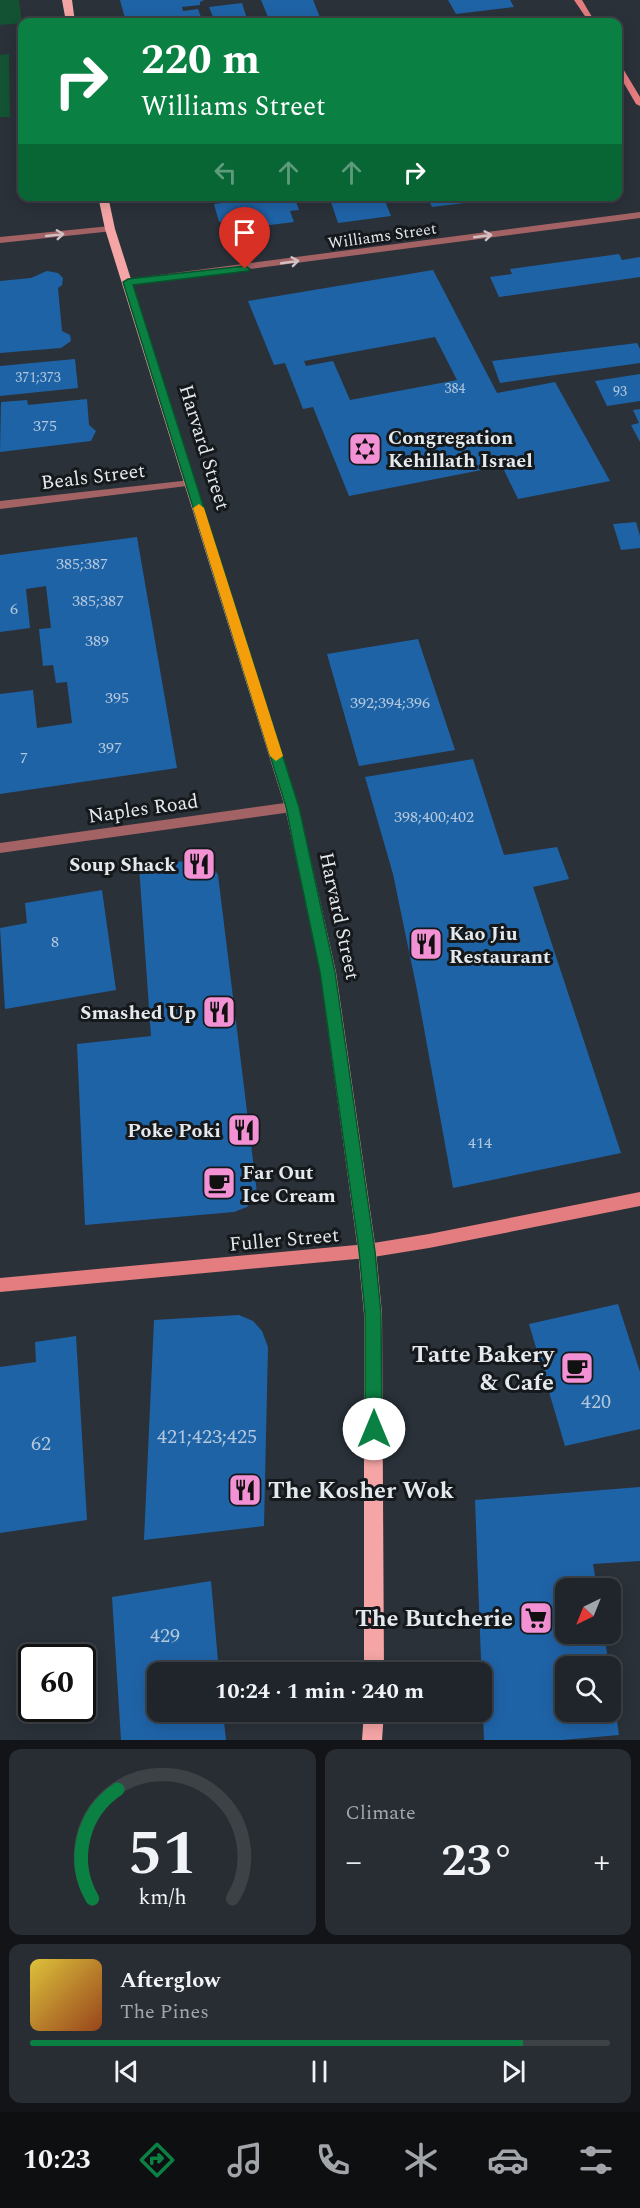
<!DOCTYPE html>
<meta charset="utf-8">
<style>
:root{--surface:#20252b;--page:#282d33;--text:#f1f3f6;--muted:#a2a5a9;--line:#3d4247;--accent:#0b8043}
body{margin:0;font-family:Spectral,serif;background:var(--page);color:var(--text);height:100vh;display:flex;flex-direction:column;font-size:22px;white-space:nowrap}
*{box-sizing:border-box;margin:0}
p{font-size:20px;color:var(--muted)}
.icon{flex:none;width:33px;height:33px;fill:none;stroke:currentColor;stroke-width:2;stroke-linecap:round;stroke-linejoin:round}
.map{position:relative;height:1740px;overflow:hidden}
.panel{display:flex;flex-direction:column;gap:9px;padding:9px;background:#121418;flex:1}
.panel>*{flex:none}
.hud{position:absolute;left:18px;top:18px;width:604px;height:183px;border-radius:12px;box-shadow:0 3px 15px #0003,0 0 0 2px var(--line);background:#0b8043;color:#fff;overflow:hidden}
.needle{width:39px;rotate:223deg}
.buttons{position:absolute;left:555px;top:1578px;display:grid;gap:12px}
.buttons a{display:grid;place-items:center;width:66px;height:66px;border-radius:12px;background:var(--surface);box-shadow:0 3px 15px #0003,0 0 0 2px var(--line);font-size:30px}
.speed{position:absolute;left:18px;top:1644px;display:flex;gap:12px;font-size:30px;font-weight:700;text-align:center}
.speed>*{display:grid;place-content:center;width:78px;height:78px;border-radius:50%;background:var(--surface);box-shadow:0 3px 15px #0003,0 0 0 2px var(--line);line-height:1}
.speed .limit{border:3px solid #111;border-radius:9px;background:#fff;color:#111}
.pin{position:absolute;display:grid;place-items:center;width:51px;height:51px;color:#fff;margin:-62px -26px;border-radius:50% 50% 50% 0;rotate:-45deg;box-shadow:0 0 6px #0007}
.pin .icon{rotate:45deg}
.me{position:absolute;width:66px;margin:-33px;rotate:0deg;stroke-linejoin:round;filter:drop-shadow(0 0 4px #0008)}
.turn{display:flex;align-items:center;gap:21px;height:126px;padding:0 24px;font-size:27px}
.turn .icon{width:78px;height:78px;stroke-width:2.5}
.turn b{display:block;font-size:42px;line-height:51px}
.lanes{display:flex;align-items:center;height:57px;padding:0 24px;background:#0003;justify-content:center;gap:30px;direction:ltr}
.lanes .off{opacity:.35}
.big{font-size:45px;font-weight:700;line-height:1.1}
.panel .widget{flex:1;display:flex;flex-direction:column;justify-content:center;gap:9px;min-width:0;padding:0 21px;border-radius:12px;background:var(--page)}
.panel .dial{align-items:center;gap:0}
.dial svg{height:156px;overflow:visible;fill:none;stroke:var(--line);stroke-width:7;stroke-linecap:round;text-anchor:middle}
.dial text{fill:var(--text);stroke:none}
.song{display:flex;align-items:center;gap:18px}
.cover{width:72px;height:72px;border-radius:9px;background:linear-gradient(135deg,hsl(50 70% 55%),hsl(20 70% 35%))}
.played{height:6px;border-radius:3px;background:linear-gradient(90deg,var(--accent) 85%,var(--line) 85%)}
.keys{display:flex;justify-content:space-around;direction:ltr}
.heat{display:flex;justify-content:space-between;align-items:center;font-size:33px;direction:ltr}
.panel .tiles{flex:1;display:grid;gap:9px;grid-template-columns:1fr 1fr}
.widget:last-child{grid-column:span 2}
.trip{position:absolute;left:147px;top:1662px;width:345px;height:60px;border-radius:12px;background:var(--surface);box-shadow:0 3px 15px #0003,0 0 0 2px var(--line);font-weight:700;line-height:60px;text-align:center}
.dock{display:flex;height:96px;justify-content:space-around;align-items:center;background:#0d0f11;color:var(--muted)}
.dock .icon{width:42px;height:42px}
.dock .active{color:var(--accent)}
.dock b{font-size:27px;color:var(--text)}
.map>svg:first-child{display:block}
.green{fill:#135233}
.building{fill:#1f63a7;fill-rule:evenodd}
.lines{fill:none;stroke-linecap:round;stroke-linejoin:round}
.street{fill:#a36263;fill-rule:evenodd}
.secondary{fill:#e37d7f;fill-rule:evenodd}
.primary{fill:#f5a5a5;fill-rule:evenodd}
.oneway{stroke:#d0c0c4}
.route{fill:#0b8043;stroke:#07532c;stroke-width:1.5}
.slow{fill:#f59e0b}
.labels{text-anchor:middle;stroke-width:6;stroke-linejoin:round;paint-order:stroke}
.far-number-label{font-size:14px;fill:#b3c8dc}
.far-street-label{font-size:16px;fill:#e4e9ee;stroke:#15191c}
.number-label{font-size:16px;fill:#b3c8dc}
.poi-label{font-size:20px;font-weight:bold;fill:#e4e9ee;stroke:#15191c;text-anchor:start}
.street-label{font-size:20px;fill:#e4e9ee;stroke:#15191c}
.near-number-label{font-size:20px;fill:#b3c8dc}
.near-poi-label{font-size:24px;font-weight:bold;fill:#e4e9ee;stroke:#15191c;text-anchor:end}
</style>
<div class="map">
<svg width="640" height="1740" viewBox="0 0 640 1740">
<rect width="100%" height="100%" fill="#2a3139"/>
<!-- green -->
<path class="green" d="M0,0H19L22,23L0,25Z
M9,54L10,117H0V55Z"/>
<!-- building -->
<path class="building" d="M120,0H204L200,2V5L182,7L183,11L198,9L202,20L192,22H126Z
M261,0H313L322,22H270Z
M448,0H510L514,7L456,14Z
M242,3L248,22H215L209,7Z
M276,196H294L299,210L290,211L294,222L239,229L236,219L219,222L214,204Z
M329,196H383L391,216L338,223Z
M427,196H487L489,200L432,207Z
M619,254L622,260L640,257V277L499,297L490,277L512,274L510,269Z
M433,270L497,393L555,382L610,481L518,499L502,466L349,496L313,407L303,409L285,363L274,365L248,301ZM435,337L457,380L350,400L333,361L306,366L304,361Z
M47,271L58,273L63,278L62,285L58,288L62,331L70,335L71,341L61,348L0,353V281L31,278Z
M637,343L640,349V363L500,383L492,361Z
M75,359L78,388L0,396V366Z
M640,374V401L607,406L595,381Z
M87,399L89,425L96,431L91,441L0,452L1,402L27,400L28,405Z
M640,409V442L631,425L639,423L633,410Z
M636,522L640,536V548L621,550L613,524Z
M137,537L177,768L0,794V694L33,690L37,728L72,723L67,682L56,683L53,665L43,666L39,629L51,628L46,586L26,589L30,628L0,632V555Z
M418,639L455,750L359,766L327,654Z
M473,759L504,855L557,847L569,879L533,887L621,1153L453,1188L417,990L393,874L365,777Z
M195,860L213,867L218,875L257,1193L247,1207L234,1212L85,1225L77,1044L151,1036L139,866Z
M102,890L116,990L5,1009L0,928L27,923L25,903Z
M618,1304L640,1372V1429L565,1446L529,1324Z
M239,1315L253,1321L262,1331L268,1347L264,1526L144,1540L154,1320Z
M76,1336L87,1520L0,1533V1367L36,1362L35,1342Z
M640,1487V1561L593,1564L597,1588H566V1634H604L609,1666H566V1712H610L612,1686L619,1735L562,1740H484L475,1500Z
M211,1581L219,1672H158V1712H223L226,1740H121L112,1597Z"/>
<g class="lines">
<!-- street -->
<path class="street" d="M640,212V218L128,285L124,282L128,279Z
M110,226L113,227V231L0,243V237Z
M191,480L196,483L195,485L0,509V501Z
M292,802L296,804L298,807L296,810L292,812L0,853V843Z"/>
<!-- secondary -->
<path class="secondary" d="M574,0H582L595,22H589Z
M618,65L622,67L640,97V106L636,104L618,73Z
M640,1192V1206L429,1248L367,1258L0,1292V1278L367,1244L429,1234Z"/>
<!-- primary -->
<path class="primary" d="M62,0H72L75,22H66Z
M98,196H108L115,229L299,807L336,972L376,1251L382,1314L384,1672H364V1314L358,1251L320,972L285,807L105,229Z
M364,1712H384L382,1740H362Z"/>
</g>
<!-- one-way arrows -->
<defs><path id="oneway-shaft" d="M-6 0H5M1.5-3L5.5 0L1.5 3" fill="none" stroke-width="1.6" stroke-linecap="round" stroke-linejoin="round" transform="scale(1.5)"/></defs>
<g class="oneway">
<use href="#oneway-shaft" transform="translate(55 235) rotate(-6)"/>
<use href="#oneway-shaft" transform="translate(483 236) rotate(-8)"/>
<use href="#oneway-shaft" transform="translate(290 262) rotate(-8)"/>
</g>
<!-- route -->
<path class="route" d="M245,266L250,269L248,271L133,285L299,807L308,848L335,972L375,1251L381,1314L382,1429L380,1435L374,1437L368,1435L365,1429V1314L359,1251L320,972L294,848L286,807L123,282L128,279Z"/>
<!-- slow -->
<path class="slow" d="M199,504L204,508L283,756L276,761L270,756L193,508Z"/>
<!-- icons -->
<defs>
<g id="synagogue-square" transform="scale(1.725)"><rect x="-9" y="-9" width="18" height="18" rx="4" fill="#f391d5" stroke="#15191c"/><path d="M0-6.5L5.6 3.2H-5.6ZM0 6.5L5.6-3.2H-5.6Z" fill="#111"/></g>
<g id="restaurant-square" transform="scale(1.725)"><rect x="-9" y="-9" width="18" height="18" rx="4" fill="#f391d5" stroke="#15191c"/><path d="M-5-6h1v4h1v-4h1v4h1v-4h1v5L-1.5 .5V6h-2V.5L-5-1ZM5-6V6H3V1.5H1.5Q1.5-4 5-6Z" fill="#111"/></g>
<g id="cafe-square" transform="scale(1.725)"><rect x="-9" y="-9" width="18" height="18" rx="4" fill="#f391d5" stroke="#15191c"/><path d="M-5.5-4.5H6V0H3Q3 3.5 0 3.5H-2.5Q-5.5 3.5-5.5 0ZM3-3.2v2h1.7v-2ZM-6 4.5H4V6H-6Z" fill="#111"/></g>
<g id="supermarket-square" transform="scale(1.725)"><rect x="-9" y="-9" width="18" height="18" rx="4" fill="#f391d5" stroke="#15191c"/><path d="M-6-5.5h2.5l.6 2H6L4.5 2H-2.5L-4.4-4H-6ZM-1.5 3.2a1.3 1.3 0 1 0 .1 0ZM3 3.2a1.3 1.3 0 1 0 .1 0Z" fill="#111"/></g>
</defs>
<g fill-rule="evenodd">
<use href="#synagogue-square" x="365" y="449"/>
<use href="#restaurant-square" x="199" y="864"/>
<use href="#restaurant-square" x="426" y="944"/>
<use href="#restaurant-square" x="219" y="1012"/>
<use href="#restaurant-square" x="244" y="1130"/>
<use href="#cafe-square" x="219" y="1183"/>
<use href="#cafe-square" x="577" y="1368"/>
<use href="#restaurant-square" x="245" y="1490"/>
<use href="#supermarket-square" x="536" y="1618"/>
</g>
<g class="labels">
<!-- far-number labels -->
<g class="far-number-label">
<text x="38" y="382">371;373</text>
<text x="455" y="393">384</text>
<text x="620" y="396">93</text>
</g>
<!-- far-street labels -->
<g class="far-street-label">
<text transform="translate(382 235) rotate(-8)" y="6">Williams Street</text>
</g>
<!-- number labels -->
<g class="number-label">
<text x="45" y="431">375</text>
<text x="82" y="569">385;387</text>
<text x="98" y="606">385;387</text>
<text x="14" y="614">6</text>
<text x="97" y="646">389</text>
<text x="117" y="703">395</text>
<text x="390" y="708">392;394;396</text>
<text x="110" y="753">397</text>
<text x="24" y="763">7</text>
<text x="434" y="822">398;400;402</text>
<text x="55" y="947">8</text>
<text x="480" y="1148">414</text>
</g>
<!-- poi labels -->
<g class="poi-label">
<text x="388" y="444">Congregation<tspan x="388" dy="23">Kehillath Israel</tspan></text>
<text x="176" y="871" text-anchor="end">Soup Shack</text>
<text x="449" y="940">Kao Jiu<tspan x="449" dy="23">Restaurant</tspan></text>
<text x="196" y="1019" text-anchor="end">Smashed Up</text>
<text x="221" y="1137" text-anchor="end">Poke Poki</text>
<text x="242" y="1179">Far Out<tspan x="242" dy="23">Ice Cream</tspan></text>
</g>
<!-- street labels -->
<g class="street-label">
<text transform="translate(205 447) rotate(73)" y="7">Harvard Street</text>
<text transform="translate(93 476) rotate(-7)" y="7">Beals Street</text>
<text transform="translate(143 808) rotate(-8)" y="7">Naples Road</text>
<text transform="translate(340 916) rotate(78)" y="7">Harvard Street</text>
<text transform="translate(284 1239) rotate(-5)" y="7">Fuller Street</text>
</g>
<!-- near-number labels -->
<g class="near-number-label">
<text x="596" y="1408">420</text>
<text x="207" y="1443">421;423;425</text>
<text x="41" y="1450">62</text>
<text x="165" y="1642">429</text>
</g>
<!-- near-poi labels -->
<g class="near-poi-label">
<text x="554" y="1362">Tatte Bakery<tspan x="554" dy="28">&amp; Cafe</tspan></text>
<text x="268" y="1498" text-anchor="start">The Kosher Wok</text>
<text x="513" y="1626">The Butcherie</text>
</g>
</g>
</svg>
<div class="buttons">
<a><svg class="needle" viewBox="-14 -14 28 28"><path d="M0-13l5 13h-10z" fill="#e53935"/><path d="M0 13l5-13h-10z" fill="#a2a5a9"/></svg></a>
<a><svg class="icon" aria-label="search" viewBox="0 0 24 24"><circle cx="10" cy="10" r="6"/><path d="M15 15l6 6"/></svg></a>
</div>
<div class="speed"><div class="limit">60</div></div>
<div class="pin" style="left:245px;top:269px;background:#d93025"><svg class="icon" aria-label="arrive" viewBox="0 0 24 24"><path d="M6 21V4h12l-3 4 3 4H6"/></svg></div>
<svg class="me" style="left:374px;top:1429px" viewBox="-20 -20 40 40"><circle r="19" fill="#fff"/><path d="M0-13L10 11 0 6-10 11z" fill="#0b8043"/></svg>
<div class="trip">10:24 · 1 min · 240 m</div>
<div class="hud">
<div class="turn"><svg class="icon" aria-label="right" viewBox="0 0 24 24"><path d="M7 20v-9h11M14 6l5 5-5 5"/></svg><div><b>220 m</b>Williams Street</div></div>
<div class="lanes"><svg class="icon off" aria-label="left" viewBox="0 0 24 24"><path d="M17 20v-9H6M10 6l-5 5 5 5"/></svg><svg class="icon off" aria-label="ahead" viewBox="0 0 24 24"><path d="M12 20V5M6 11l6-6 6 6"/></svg><svg class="icon off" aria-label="ahead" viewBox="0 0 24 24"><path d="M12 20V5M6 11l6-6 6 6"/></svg><svg class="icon" aria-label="right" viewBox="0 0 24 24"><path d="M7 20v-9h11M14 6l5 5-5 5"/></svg></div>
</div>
</div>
<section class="panel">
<div class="tiles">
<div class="widget dial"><svg viewBox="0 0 100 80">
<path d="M14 69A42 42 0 1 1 86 69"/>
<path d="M14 69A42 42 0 0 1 27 13" stroke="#0b8043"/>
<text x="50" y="56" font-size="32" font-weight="700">51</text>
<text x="50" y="72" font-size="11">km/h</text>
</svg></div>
<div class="widget"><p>Climate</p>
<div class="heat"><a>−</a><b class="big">23°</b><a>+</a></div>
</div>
<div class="widget">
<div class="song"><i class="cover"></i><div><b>Afterglow</b><p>The Pines</p></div></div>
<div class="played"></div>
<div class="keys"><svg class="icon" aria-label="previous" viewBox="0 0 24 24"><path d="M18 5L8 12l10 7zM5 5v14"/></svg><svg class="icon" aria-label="pause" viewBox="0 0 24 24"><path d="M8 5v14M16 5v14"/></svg><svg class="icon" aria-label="next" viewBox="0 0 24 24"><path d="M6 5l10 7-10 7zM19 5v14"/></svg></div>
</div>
</div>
</section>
<nav class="dock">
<b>10:23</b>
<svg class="icon active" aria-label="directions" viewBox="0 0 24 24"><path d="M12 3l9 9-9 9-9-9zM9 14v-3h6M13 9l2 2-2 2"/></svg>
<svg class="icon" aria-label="music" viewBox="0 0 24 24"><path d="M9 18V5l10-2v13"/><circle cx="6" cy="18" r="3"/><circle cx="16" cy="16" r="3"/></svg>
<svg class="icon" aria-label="phone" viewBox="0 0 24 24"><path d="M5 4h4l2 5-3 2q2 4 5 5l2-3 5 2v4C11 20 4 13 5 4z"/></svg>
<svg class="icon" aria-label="climate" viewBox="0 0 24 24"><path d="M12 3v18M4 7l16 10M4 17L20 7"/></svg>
<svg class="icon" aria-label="car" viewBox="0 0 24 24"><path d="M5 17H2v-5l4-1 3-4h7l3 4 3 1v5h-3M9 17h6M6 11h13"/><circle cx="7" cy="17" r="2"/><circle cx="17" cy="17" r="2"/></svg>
<svg class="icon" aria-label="filters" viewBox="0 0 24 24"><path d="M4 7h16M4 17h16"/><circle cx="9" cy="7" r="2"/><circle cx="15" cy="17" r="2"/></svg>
</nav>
